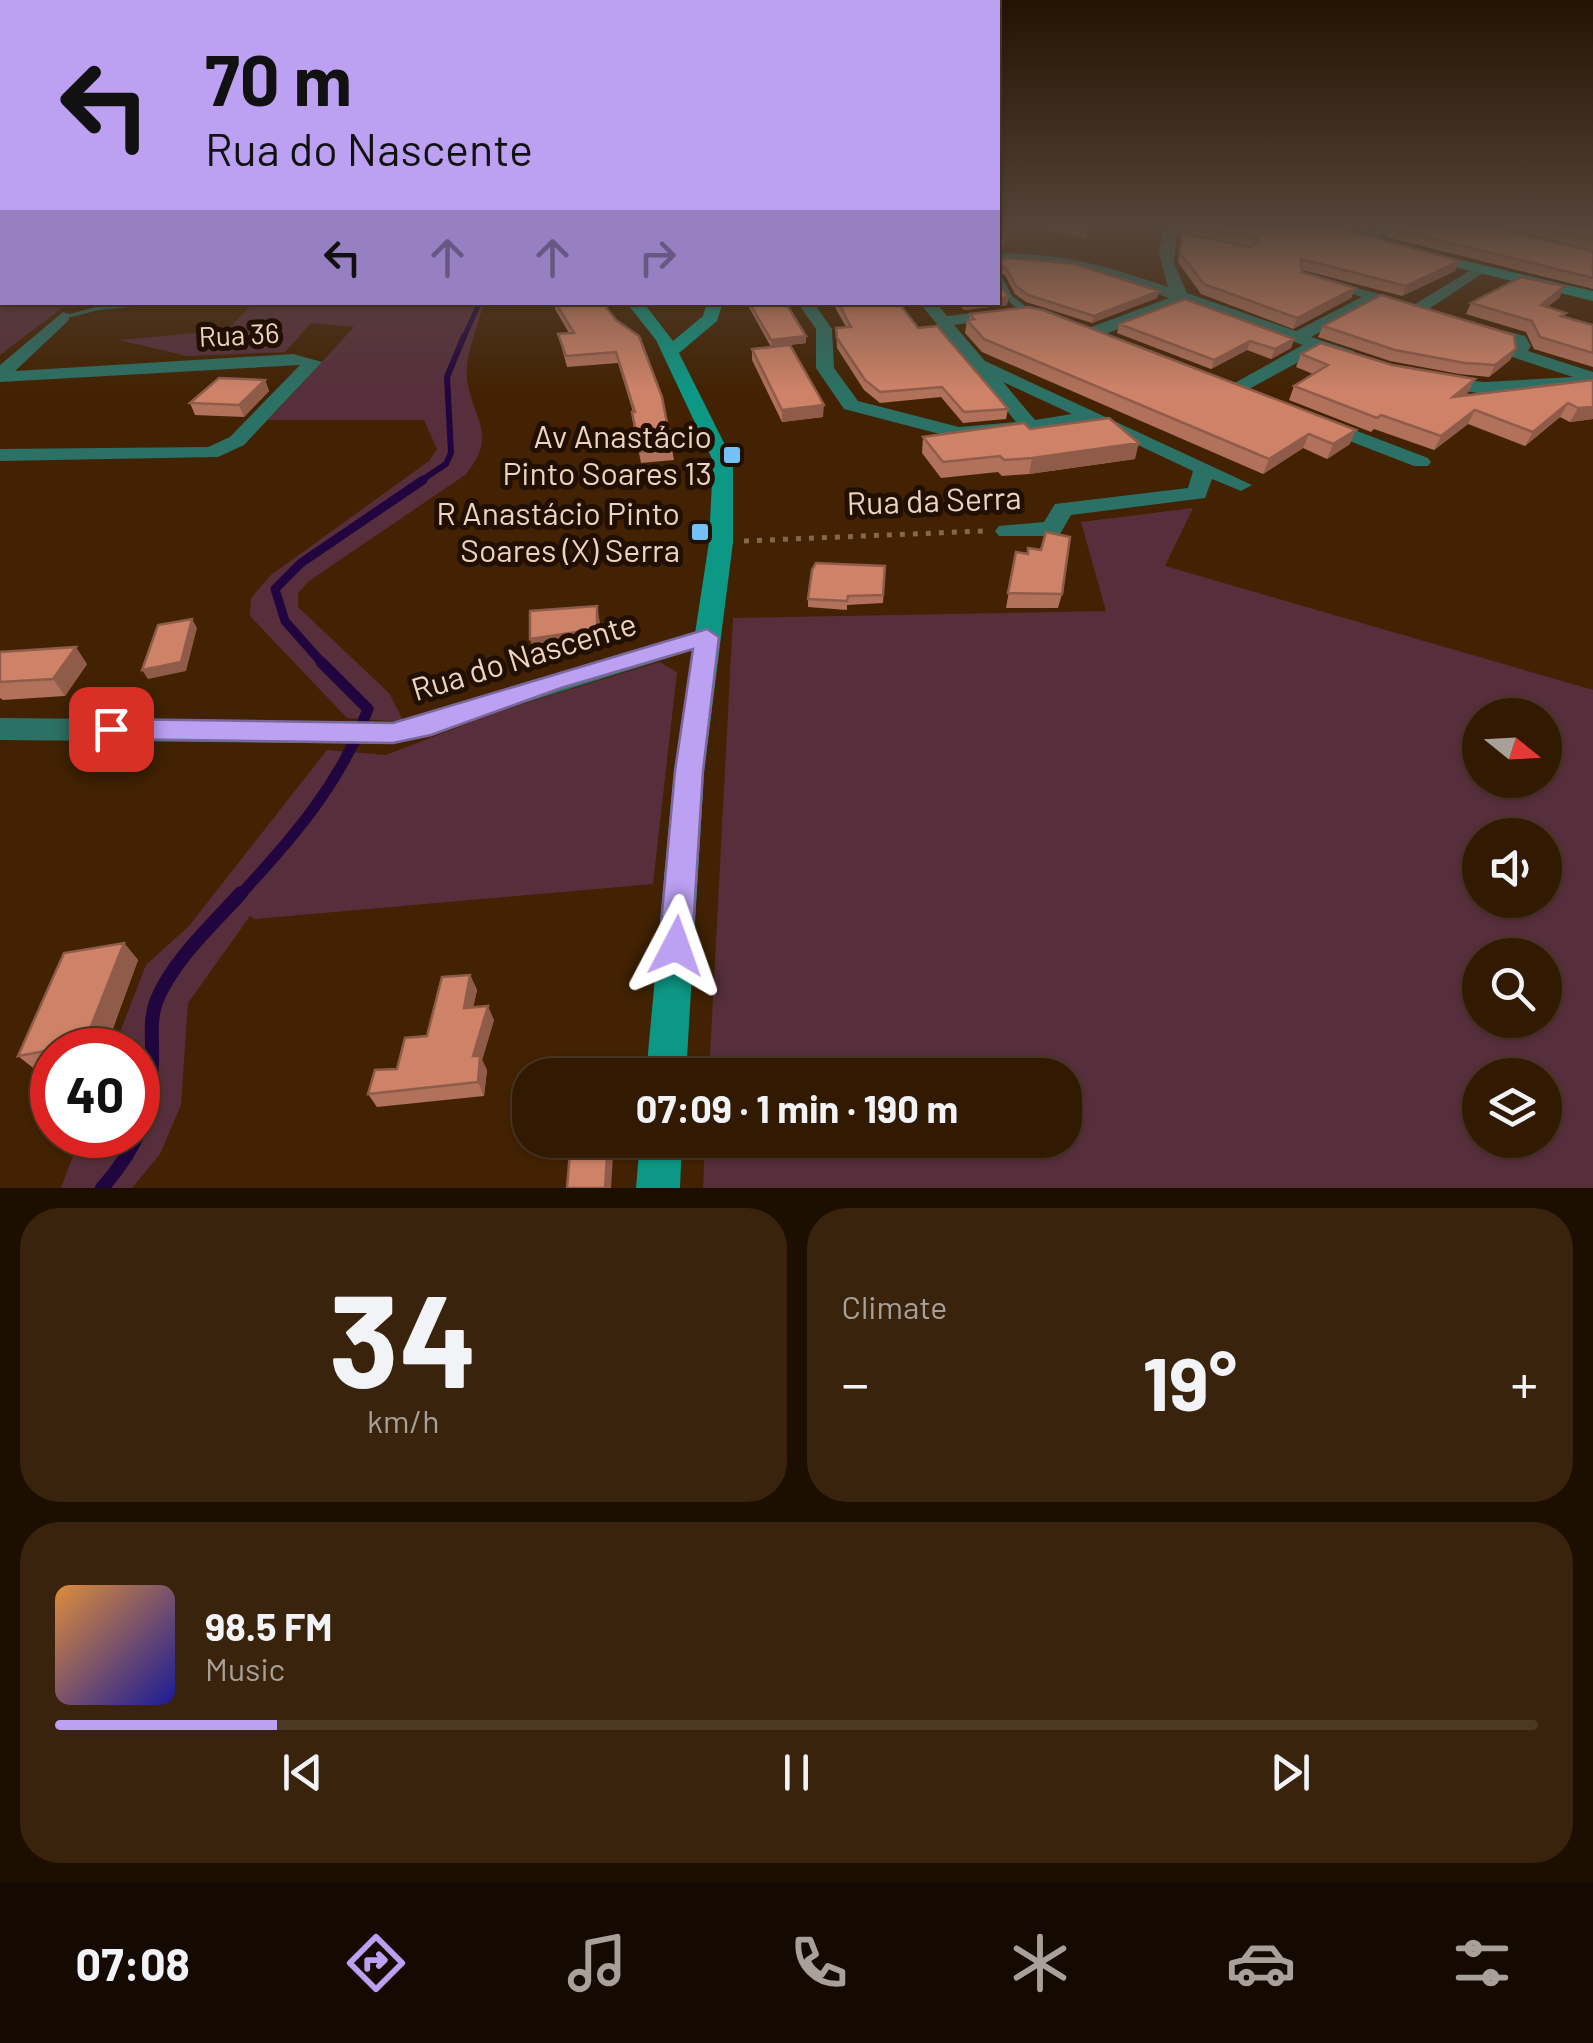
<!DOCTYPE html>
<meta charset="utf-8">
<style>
:root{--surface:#321a02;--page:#3a230c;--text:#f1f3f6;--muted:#a8a199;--line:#4d3824;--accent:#bca0f2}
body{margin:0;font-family:Barlow,sans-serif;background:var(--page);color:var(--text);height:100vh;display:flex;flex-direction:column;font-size:38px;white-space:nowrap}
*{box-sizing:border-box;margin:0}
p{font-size:32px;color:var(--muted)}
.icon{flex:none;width:55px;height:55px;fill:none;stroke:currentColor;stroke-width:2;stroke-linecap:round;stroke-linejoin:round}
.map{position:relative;height:1188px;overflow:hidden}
.details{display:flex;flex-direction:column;gap:20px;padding:20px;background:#1c0e01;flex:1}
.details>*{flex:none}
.guide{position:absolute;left:0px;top:0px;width:1000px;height:305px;box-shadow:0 2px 8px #0004,0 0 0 2px var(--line);background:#bca0f2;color:#111;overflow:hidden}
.needle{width:65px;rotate:108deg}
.tools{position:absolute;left:1462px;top:698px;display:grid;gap:20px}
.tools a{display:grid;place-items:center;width:100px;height:100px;border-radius:50%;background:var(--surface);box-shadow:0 2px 8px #0004,0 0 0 2px var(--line);font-size:50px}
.speed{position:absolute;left:30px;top:1028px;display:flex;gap:20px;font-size:50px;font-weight:700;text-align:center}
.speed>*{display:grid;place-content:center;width:130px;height:130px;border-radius:50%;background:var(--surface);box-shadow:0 2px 8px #0004,0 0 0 2px var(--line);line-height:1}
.speed .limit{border:15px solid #d22;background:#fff;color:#111}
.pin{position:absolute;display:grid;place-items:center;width:85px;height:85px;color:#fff;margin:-42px;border-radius:20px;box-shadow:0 5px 15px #0006}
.me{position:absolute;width:110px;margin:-55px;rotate:4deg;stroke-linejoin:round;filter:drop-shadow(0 0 8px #0008)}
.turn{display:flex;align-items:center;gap:35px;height:210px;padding:0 40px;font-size:45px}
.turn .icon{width:130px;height:130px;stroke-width:2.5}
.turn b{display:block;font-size:70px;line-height:85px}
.lanes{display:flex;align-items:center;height:95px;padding:0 40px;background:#0003;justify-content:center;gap:50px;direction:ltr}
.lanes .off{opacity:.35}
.big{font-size:75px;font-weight:700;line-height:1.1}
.details .widget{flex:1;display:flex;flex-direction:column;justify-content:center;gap:15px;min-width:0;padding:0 35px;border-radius:40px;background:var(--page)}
.details .dial{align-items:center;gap:0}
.dial b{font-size:130px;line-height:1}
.song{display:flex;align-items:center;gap:30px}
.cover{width:120px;height:120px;border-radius:15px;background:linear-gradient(135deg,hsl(30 70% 55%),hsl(240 70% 35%))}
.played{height:10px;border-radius:5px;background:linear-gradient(90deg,var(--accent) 15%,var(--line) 15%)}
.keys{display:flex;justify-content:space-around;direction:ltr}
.heat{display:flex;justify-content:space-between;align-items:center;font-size:55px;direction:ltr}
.details .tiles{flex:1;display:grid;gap:20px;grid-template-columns:1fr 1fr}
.widget:last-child{grid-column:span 2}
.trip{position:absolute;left:512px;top:1058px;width:570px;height:100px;border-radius:40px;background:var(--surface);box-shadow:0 2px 8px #0004,0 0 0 2px var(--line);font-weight:700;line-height:100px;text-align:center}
.tabs{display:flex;height:160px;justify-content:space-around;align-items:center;background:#140a01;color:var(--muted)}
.tabs .icon{width:70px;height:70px}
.tabs .active{color:var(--accent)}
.tabs b{font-size:45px;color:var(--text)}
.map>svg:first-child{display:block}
.green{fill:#572f3c;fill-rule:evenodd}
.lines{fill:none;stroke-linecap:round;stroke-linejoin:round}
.stream-far4{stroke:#21053e;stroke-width:5}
.stream-far3{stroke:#21053e;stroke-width:6}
.stream-far2{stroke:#21053e;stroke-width:9}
.stream-far1{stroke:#21053e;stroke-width:11}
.stream{stroke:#21053e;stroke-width:14}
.path-far1{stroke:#85674b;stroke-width:2.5;stroke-dasharray:2.5 5;stroke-linecap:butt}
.path{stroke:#85674b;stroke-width:5;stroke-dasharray:5 8;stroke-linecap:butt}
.lane{fill:#2c7165;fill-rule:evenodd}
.street{fill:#2c7165;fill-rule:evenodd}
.secondary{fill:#0d9886;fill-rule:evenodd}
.wall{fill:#b1715a}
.shaded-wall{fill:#905c4a}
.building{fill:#ce8369;stroke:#905c4a;stroke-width:2.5}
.route{fill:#bca0f2;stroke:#7a689d;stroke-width:2.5}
.poi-dot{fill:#73c1f6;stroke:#210f01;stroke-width:4}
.labels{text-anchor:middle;stroke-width:10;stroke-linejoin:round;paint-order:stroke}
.far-street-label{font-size:28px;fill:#eed3be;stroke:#210f01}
.poi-label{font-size:32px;fill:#eed3be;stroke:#210f01;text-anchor:end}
.street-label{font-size:32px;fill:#eed3be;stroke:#210f01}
</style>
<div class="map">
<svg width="1593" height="1188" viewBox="0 0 1593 1188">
<rect width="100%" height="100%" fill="#422202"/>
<!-- green -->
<path class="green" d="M0,225L2,302L142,303L62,308L0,355Z
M253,303H488L482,309C477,329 464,359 467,379C473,421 499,435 465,475L309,581L298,593V607L389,693L404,722L347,718L250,616L251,598L271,575L429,461L437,449L424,420H268L354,327L311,323L285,352L187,356L119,340L227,330Z
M1193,508L1165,566L1593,690V1188H703L705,1140H1065V1075H709L733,618L1106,611L1081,522ZM1480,715H1545V780H1480ZM1480,835H1545V900H1480ZM1480,955H1545V1020H1480ZM1480,1075H1545V1140H1480Z
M659,662L677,672L653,884L255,919L250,916L188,1003L181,1105L160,1154L132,1188H61L81,1135H138V1050H113L146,965L189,926L327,750L386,755L503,710Z"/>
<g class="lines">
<!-- stream-far4 -->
<path class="stream-far4" d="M463,339L480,302"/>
<!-- stream-far3 -->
<path class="stream-far3" d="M419,482L446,464L451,453L447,377L464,336"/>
<!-- stream-far2 -->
<path class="stream-far2" d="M324,665L285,621L275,589L301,563L423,480"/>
<!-- stream-far1 -->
<path class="stream-far1" d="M239,896C292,839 341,783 368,709L321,662"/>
<!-- stream -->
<path class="stream" d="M102,1188C137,1148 150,1117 152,1063C153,1043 149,1022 156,1002C172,961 212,925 241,893"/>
<!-- path-far1 -->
<path class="path-far1" d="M1092,227L1149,230"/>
<!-- path -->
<path class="path" d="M744,541L983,531"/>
<!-- lane -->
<path class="lane" d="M998,275L1002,277L1012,296L1029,309V313C1013,310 997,291 998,275Z
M142,302H185L99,310L63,319L59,317L99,306Z"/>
<!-- street -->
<path class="street" d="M1164,225H1177L1174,263L1187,293L1296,331L1362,297L1317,283V277L1415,304L1476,267L1488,270L1424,312L1376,301L1311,337L1354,351V359L1319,351L1236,396L1229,394V386L1303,345L1184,303L1098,337H1086V329L1169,298L1095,271L1055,262L998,261V253C1067,254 1103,265 1168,287L1159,253Z
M1383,225H1400L1371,241L1359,238Z
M797,302H813L832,329L834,368L858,401L959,427L1016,422L919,302H936L947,316L999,310L1007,315L1005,318L954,325L985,361L1252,485L1241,491L1212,479L1205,498L1071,515L1060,534L1052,536H999L995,531L999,526L1044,522L1055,504L1188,488L1193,471L1091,423L1031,434L959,439L844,409L816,368V329ZM1003,382L1072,414L1035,420Z
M63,312L69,314V320L15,371L293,354L322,362L244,445L218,457L0,461V449L208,447L230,437L300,365L0,382V365Z
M1479,324L1525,336L1531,346L1528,351L1593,372V386L1484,394L1433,386V378L1439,377L1484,382L1573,377L1512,357V343L1479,332Z
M1323,418L1428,458L1431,462L1428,466H1414L1316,428L1313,424Z
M707,628L716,631L720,637L716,643L393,744L0,740V718L393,722Z"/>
<!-- secondary -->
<path class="secondary" d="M1428,252L1593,291V301L1423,259L1421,256Z
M626,302H643L673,341L703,316L707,302H723L717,321L679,353L733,461V542L704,771L686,1075H646L674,771L709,542L713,461L656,340Z
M640,1140H682L680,1188H636Z"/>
</g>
<!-- wall -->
<path class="wall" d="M998,225H1012L1002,250L998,245Z
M1025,225H1088L1086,238Z
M1182,225H1328L1460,261L1455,271L1402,296L1302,270V272L1355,288L1351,298L1293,329L1201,294L1178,262L1182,233L1250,247L1180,232Z
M1340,225H1376L1364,231Z
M1494,225H1584L1593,226V250Z
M1390,228L1593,251V289L1386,237Z
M998,259L1159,291L1157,298L1092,323L1026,302L1015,294L1005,275L998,272V281L1008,297L1007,305L964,310L957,302H998Z
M1565,286L1559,298L1547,307L1566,313L1564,317L1593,325V367L1534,349L1526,332L1466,314L1471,303Z
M554,302H602L672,449L674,460L641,463L633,423L632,412H633L618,363L567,367L558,334L569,333L555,309Z
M746,302H785L806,343L790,345L823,417L782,422L752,360V349L771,347Z
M832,302H898L918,328L1008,409L1006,419L963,423L941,397L880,403L864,390L837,348L836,328L846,327Z
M970,314L1350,444L1327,459L1303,448L1263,474L982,352L965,333L967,320L969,319Z
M1119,324L1294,339L1291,348L1271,359L1247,350L1211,369L1117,333Z
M1323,326L1516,349L1510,360L1489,377L1459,374L1390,361L1318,337Z
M1301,354L1392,365L1475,379L1466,395L1593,380V419L1570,422L1560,417L1525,446L1468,424L1434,450L1374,429L1371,432L1289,400L1294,386L1313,374L1296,367Z
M265,380L269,391L244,417L195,415L190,403Z
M1030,429L1135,459L1029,474L1002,476L998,472L941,478L922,453L923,437Z
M1016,552L1062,594L1058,608H1006Z
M885,566L883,603L847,605V610L808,607V599Z
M0,652L87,664L65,696L3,700L0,698Z
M124,943L138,960L105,1050H52V1068L37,1071L18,1056Z
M470,975L477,990L473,1007L494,1020L482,1060L487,1070L484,1096L377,1107L368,1094L397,1069L427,1036Z"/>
<!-- shaded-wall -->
<path class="shaded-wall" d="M1008,225H1012L1002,250L1004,235Z
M1460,261L1455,271L1402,296L1406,286Z
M1565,286L1559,298L1535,317L1541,305Z
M1355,288L1351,298L1293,329L1297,318Z
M1159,291L1157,298L1092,323L1094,316Z
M1008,297L1007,305L964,310L965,303L998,302V299Z
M806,336V343L771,347V340Z
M1294,339L1291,348L1271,359L1275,349Z
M1250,341L1247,350L1211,369L1214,360Z
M1516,349L1510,360L1489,377L1495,365Z
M1475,379L1468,393L1446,410L1453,397Z
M265,380L269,391L244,417L239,405Z
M1568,403L1560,417L1525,446L1533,432Z
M824,405L823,417L782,422V410Z
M1593,407V419L1570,422L1578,408Z
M1475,410L1468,424L1434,450L1441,436Z
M1356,430L1350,444L1327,459L1333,444Z
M1309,434L1303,448L1263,474L1269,459Z
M1139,443L1135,459L1029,474L1032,458Z
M597,606L600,623V646L534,656L530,639Z
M192,619L197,628L186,671L148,679L142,670Z
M76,647L87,664L65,696L53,679Z
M124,943L138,960L105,1050H91L84,1044Z
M470,975L477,990L470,1022L464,1008Z
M488,1006L494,1020L482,1060L487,1070L484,1096L478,1082L473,1056Z
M608,1140H614L611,1188H605Z"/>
<!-- building -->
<path class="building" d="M998,225H1008L1004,235L998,229Z
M1192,225H1328L1460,261L1406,286L1301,259L1302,272L1355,288L1297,318L1204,284L1180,253L1182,233L1250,247L1258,243L1257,238Z
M1396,225H1482L1593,251V278L1390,228Z
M1535,225H1584L1593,226V239Z
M1006,258L1075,264L1159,291L1094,316L1028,295L1016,286L1006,268L998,264V281L1008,297L998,299V259Z
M1521,277L1565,286L1541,305L1566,313L1561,316L1593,325V353L1540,337L1532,321L1471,303Z
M1381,295L1514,335L1516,349L1495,365L1465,363L1395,350L1323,326Z
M1185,299L1294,339L1275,349L1250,341L1214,360L1119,324Z
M555,302H602L616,320L639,336L662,397L672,449L640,452L632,412H635L616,352L566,356L558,334L574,333Z
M749,302H785L806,336L771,340Z
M838,302H898L918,328L937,326L1008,409L964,412L942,387L880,392L865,380L837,338L836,328L851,327Z
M1028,307L1043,310L1356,430L1333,444L1309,434L1269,459L984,339L967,320L974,319L970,314Z
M1321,343L1392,365L1475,379L1453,397L1593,380V407L1578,408L1568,403L1533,432L1475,410L1441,436L1381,415L1377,418L1294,386L1328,365L1301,354Z
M790,345L824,405L782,410L752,349Z
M219,378L265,380L239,405L190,403Z
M1109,418L1139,443L1032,458L1004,460L1000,456L943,462L923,437L1024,423L1030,429Z
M1046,532L1070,537L1062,594L1008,593L1016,552L1028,554V548L1041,550Z
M816,563L885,566L883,595L848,596L847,601L808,599L812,570Z
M597,606V629L530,639V611Z
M192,619L181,662L142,670L158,625Z
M76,647L53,679L0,682V652Z
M124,943L84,1044L18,1056L64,953Z
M470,975L464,1008L488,1006L473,1056H480L478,1082L368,1094L375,1070L397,1069L405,1038L427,1036L442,977Z
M571,1140H608L605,1188H567Z"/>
<!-- sky -->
<linearGradient id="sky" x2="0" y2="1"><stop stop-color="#241301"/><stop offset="0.58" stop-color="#544439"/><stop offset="1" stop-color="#544439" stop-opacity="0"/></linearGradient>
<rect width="1593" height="391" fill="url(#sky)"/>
<!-- route -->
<path class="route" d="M707,629L719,637L703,771L692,946L687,957L676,961L664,957L659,946L675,771L693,649L561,688L431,735L393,743L111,739L102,736L98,729L102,722L111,719L393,723Z"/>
<!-- markers -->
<g class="poi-dot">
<rect x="722" y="445" width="20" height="20" rx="5"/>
<rect x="690" y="522" width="20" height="20" rx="5"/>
</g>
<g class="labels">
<!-- far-street labels -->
<g class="far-street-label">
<text transform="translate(239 335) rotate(-3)" y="10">Rua 36</text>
</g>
<!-- poi labels -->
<g class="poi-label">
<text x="712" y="448">Av Anastácio<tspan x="712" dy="37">Pinto Soares 13</tspan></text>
<text x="680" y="525">R Anastácio Pinto<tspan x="680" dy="37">Soares (X) Serra</tspan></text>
</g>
<!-- street labels -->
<g class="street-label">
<text transform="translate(934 501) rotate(-2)" y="11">Rua da Serra</text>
<text transform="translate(524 657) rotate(-17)" y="11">Rua do Nascente</text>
</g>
</g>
</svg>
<div class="tools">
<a><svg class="needle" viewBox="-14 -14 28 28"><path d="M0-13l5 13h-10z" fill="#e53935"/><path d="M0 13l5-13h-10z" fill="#a8a199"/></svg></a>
<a><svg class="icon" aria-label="sound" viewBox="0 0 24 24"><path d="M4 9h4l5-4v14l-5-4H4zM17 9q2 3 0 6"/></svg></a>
<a><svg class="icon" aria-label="search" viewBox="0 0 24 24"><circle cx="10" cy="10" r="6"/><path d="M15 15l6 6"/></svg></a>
<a><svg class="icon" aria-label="layers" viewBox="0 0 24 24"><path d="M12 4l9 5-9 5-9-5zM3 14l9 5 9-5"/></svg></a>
</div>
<div class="speed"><div class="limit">40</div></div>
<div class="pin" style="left:111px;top:729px;background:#d93025"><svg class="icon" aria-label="arrive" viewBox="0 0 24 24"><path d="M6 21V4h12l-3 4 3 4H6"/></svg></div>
<svg class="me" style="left:676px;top:946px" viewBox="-20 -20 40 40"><path d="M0-17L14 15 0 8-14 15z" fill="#bca0f2" stroke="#fff" stroke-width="4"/></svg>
<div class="trip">07:09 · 1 min · 190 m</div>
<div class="guide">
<div class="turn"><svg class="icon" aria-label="left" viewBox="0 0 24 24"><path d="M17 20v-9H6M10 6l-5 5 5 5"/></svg><div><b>70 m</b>Rua do Nascente</div></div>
<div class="lanes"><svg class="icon" aria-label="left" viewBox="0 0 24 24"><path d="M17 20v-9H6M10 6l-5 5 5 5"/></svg><svg class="icon off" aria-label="ahead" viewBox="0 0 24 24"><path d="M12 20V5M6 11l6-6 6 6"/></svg><svg class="icon off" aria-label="ahead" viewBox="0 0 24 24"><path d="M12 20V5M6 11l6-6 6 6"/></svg><svg class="icon off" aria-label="right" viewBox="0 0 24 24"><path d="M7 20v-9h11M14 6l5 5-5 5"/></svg></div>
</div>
</div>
<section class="details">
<div class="tiles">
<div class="widget dial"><b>34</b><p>km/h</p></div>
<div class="widget"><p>Climate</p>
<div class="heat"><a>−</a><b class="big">19°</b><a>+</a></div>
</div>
<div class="widget">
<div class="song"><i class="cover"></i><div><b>98.5 FM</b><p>Music</p></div></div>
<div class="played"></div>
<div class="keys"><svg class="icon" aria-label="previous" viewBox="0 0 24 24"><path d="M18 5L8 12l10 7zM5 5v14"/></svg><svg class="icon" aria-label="pause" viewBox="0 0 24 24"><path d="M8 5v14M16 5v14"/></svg><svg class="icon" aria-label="next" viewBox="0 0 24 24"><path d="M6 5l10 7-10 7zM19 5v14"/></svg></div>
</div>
</div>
</section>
<nav class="tabs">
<b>07:08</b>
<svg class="icon active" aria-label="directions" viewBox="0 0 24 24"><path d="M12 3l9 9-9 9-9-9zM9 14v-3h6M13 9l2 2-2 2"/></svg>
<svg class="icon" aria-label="music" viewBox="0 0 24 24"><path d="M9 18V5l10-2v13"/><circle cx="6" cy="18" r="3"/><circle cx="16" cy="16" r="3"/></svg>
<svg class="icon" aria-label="phone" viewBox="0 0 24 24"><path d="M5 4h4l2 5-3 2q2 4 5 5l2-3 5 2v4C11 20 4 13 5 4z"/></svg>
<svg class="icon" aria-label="climate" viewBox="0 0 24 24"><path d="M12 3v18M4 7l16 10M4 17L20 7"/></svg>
<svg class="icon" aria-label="car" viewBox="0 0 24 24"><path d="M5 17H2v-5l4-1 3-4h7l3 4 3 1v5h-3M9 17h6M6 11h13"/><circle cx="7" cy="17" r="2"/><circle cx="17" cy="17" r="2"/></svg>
<svg class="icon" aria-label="filters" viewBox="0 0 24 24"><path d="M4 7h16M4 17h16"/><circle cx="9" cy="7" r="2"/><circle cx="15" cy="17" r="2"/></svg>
</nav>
